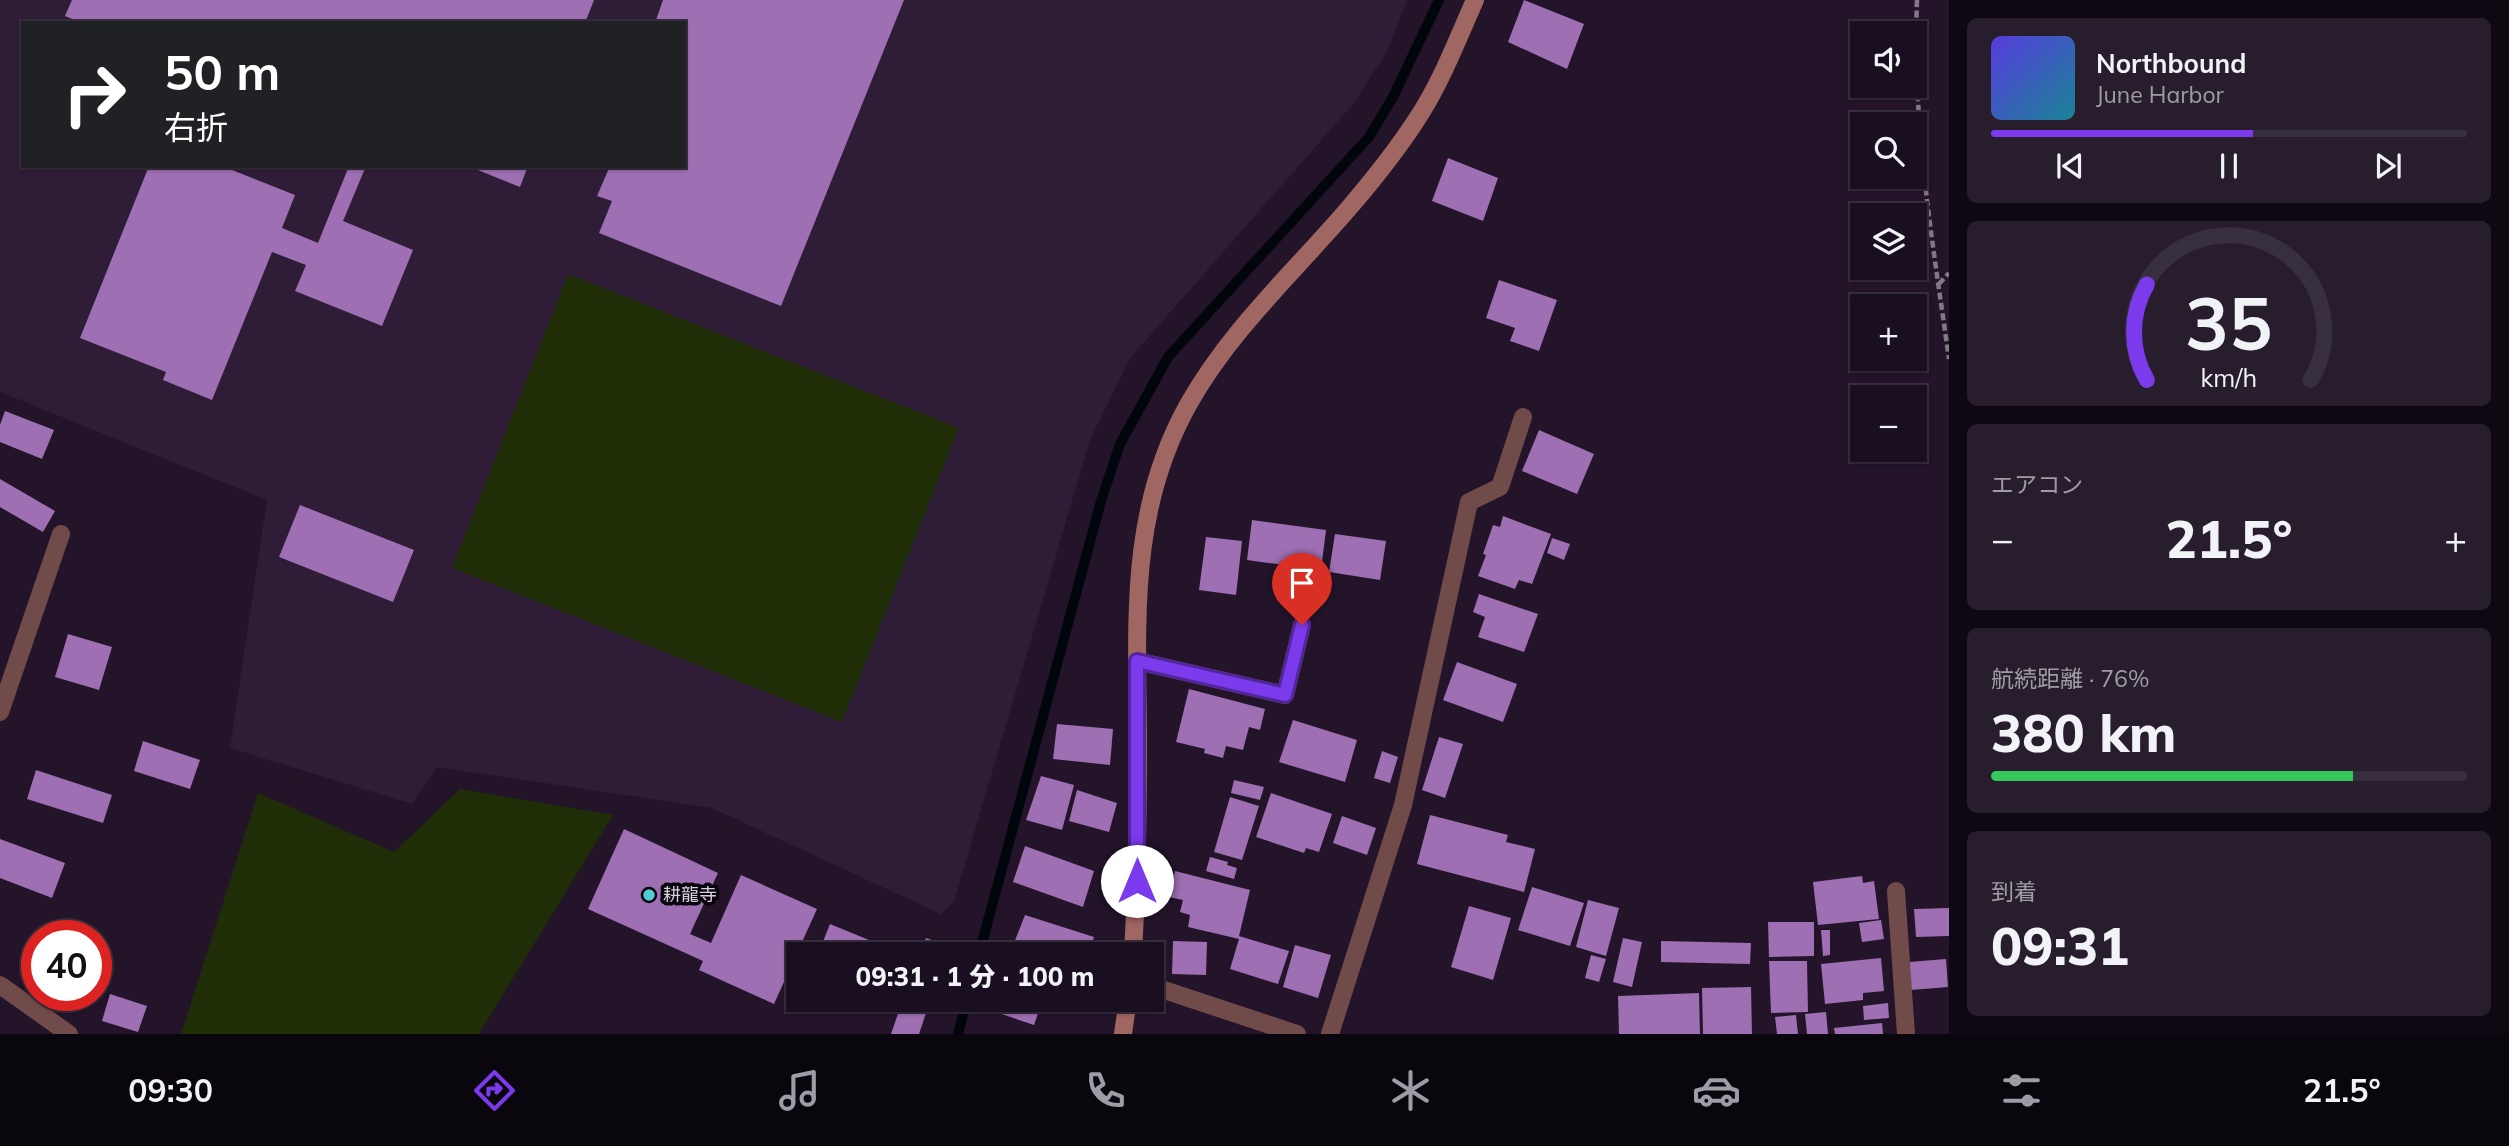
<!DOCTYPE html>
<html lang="ja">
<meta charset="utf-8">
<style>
:root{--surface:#1a0f20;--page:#271d2d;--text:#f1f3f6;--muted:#9f9ca5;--line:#382f3e;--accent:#7c3aed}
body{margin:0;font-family:Mulish,"Noto Sans JP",sans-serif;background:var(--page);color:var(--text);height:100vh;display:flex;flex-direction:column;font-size:26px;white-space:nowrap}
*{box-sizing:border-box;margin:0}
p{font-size:23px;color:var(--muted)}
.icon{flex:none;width:38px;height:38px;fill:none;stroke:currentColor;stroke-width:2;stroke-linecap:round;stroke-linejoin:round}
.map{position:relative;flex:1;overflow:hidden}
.details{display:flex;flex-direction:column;gap:18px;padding:18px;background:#0e0812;width:560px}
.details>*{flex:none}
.top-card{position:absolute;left:21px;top:21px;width:665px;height:147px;border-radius:0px;box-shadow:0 2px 5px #0004,0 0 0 2px var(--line);background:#202124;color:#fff;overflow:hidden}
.fabs{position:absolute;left:1850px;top:21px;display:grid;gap:14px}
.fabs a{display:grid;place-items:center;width:77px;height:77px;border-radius:0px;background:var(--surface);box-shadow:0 2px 5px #0004,0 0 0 2px var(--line);font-size:35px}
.speed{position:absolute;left:21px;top:920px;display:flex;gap:14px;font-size:35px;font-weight:700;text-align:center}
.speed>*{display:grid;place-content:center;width:91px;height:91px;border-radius:50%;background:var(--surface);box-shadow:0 2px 5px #0004,0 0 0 2px var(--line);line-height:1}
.speed .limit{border:10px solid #d22;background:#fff;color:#111}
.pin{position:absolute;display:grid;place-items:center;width:60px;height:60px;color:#fff;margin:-72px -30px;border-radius:50% 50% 50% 0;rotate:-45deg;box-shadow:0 0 7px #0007}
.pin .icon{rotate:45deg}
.me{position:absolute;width:77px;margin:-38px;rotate:0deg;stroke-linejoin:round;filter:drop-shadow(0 0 5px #0008)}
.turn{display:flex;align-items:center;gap:24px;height:147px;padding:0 28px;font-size:32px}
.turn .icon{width:91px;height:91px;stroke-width:2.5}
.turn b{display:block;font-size:49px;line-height:60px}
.big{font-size:52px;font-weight:800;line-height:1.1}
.details .widget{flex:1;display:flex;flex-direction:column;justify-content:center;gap:10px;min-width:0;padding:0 24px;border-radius:10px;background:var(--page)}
.details .dial{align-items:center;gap:0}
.dial svg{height:182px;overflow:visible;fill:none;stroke:var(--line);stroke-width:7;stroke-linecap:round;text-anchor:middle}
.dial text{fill:var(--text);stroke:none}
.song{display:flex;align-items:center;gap:21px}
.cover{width:84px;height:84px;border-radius:10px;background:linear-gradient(135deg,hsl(250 70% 55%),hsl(190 70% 35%))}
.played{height:7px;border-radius:4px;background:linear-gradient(90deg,var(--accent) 55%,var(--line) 55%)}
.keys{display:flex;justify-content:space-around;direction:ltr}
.heat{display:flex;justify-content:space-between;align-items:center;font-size:38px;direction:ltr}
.charge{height:10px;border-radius:5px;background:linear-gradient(90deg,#34c759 76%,var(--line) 0)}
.trip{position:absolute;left:786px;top:942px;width:378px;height:70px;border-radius:0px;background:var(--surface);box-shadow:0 2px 5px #0004,0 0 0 2px var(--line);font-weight:800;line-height:70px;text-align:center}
.menu{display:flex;height:112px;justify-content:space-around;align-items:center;background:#0a060d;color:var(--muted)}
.menu .icon{width:49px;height:49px}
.menu .on{color:var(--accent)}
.menu b{font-size:32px;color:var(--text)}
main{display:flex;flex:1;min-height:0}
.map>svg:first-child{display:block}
.built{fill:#2f1d37;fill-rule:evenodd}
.green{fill:#1f2e07}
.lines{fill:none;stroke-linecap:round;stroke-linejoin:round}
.stream{stroke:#00060b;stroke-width:10}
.building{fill:#9e6fb3}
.path{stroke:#837789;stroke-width:4.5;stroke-dasharray:7 3.5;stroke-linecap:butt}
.street{stroke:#704b49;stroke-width:18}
.secondary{stroke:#a06662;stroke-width:18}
.route-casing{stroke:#51269a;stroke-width:18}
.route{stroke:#7c3aed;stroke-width:12}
.poi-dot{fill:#51ccd2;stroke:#09040c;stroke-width:2.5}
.labels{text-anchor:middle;stroke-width:7;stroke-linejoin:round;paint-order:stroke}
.poi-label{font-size:18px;fill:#d8cedd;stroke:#09040c;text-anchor:start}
</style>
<main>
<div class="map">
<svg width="1949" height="1034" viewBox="0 0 1949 1034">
<rect width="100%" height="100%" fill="#23142a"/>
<!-- built -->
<path class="built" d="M0,0H1407L1387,51L1354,103L1130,358L1090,440L954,901L941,914L712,808L437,767L412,804L230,748L267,500L0,392ZM23,23H684V166H23Z"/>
<!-- green -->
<path class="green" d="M568,274L959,428L842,722L452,568Z
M460,789L613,815L479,1034H181L258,793L394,852Z"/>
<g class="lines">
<!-- stream -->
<path class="stream" d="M979,954L1101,501L1120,444L1168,357L1369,137L1393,97L1439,0
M958,1034L967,999"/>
</g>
<!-- building -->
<path class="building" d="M72,0H594L585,23H82L65,16Z
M663,0H904L781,306L599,233L612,201L597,196L610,166H684V23H655Z
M1524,0L1584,24L1567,69L1508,42Z
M1448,158L1498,178L1483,221L1432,201Z
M149,166H222L295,195L282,228L318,243L349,166H366L343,221L413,250L382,326L295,291L306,265L272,252L212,400L163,380L166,372L80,338Z
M468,166H528L520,187Z
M1499,280L1557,300L1539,351L1510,341L1515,328L1486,318Z
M5,411L54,430L42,459L0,442V425Z
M1539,430L1594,454L1577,494L1522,471Z
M0,479L55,511L43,532L0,507Z
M300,505L414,550L393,602L279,557Z
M1503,516L1551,534L1532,584L1519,580L1515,589L1478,576L1486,555L1483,554L1493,525L1500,527Z
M1252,520L1326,530L1321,570L1247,560Z
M1335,534L1386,541L1380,580L1329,572Z
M1206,537L1242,541L1236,595L1199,590Z
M1552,538L1570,544L1564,560L1547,553Z
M1479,594L1538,614L1524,652L1478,637L1485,617L1473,612Z
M68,634L112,647L99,690L55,677Z
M1457,662L1517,684L1503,722L1443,700Z
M1189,689L1265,709L1260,730L1249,727L1243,750L1226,746L1223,758L1204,753L1205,749L1176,742Z
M1293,720L1357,740L1345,782L1279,762Z
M1057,724L1113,729L1110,765L1053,759Z
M1439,737L1463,744L1445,798L1422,790Z
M143,741L200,760L190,789L134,771Z
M1382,751L1398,757L1390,783L1374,778Z
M36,770L112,795L103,823L27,799Z
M1041,776L1074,785L1062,830L1026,820Z
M1234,780L1264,787L1260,800L1231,793Z
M1077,790L1117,803L1109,832L1069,821Z
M1271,793L1332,814L1319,852L1306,848L1304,853L1256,837Z
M1230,797L1259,806L1242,860L1214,852Z
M1430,815L1508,835L1506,842L1535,849L1524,892L1417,864Z
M1342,816L1376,828L1367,855L1333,843Z
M624,829L718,873L690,934L711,943L741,875L817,909L774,1004L699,970L703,961L588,909Z
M0,839L65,863L52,898L0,878Z
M1025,846L1094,871L1083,907L1013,882Z
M1210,857L1228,862L1227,865L1237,868L1234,879L1206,871Z
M1175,871L1250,890L1239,936L1289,951L1278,984L1230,969L1239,939L1188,927L1190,915L1180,912L1183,900L1169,897Z
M1862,876L1863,883L1874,881L1879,919L1818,925L1813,882Z
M1532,887L1584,903L1570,946L1518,930Z
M1588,900L1619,908L1606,956L1576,947Z
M1469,906L1511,918L1493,980L1451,967Z
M1949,908V936L1916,937L1914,909Z
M1025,915L1094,937L1089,954H1043L1014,943Z
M1881,920L1884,939L1862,942L1859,923Z
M1768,922H1814V956L1769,957Z
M830,924L903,954H818Z
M1821,930H1830V955L1823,956Z
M926,938L946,945L943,954H927L921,951Z
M1623,938L1642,942L1632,987L1613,982Z
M1173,941L1207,942L1206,975L1172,974Z
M1661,941L1751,943L1750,964L1661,962Z
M1295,945L1331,955L1318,998L1283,987Z
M1591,955L1606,959L1599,982L1585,978Z
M1881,958L1884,991L1863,993V1000L1825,1004L1821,964Z
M1946,959L1948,987L1911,990L1909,962Z
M1769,961H1807L1808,1012L1771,1013Z
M1751,987L1752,1034H1703L1702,988Z
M1699,993L1700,1034H1619L1618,996Z
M110,994L147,1006L138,1032L102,1021Z
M847,999H882L877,1012Z
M984,999H1043L1034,1025L981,1007Z
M902,1002L927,1010L919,1034H891Z
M1888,1003L1889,1018L1864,1020L1863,1006Z
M1826,1012L1828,1034H1807L1805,1014Z
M1796,1015L1798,1034H1777L1775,1017Z
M1882,1023L1883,1034H1835L1834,1028Z"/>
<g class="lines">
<!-- path -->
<path class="path" d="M1917,0C1912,123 1932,238 1949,359
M1939,284L1949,273"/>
<!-- street -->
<path class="street" d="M1137,661L1285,695L1302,625
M0,712L61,534
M1896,891L1906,1034
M0,985L69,1034
M1152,986L1297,1034
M1330,1034L1403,805L1469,502L1500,487L1523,417"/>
<!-- secondary -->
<path class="secondary" d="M1133,954C1137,881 1138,809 1138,736C1137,619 1129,511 1188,405C1230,330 1294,272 1349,208C1373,180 1397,150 1417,119C1441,83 1457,40 1475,0
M1123,1034L1128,999"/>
</g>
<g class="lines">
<!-- route casing -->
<g class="route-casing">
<path id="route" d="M1137,881V661L1285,695L1302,625"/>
</g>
<!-- route -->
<use href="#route" class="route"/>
</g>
<!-- markers -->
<circle class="poi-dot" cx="649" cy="895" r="7"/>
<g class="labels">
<!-- poi labels -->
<g class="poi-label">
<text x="663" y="901">耕龍寺</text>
</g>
</g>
</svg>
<div class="fabs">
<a><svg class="icon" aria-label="sound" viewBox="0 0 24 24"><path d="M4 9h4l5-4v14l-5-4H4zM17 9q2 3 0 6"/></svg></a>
<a><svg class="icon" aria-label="search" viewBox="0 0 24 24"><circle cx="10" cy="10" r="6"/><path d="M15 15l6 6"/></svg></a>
<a><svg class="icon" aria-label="layers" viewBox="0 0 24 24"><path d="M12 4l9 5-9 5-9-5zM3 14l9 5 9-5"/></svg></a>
<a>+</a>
<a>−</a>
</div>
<div class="speed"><div class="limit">40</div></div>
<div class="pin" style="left:1302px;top:625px;background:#d93025"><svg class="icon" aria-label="arrive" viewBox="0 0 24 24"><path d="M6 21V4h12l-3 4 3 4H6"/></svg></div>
<svg class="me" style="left:1137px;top:881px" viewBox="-20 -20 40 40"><circle r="19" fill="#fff"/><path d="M0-13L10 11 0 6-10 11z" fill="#7c3aed"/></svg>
<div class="trip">09:31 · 1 分 · 100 m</div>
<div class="top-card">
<div class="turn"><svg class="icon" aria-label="right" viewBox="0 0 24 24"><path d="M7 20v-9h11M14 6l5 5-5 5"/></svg><div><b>50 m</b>右折</div></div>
</div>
</div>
<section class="details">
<div class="widget">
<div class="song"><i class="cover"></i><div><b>Northbound</b><p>June Harbor</p></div></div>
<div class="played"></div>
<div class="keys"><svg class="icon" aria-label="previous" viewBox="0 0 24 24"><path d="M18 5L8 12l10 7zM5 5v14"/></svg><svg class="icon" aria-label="pause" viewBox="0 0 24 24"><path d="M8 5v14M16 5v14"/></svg><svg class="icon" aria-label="next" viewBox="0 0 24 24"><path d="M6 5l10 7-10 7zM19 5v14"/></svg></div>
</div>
<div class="widget dial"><svg viewBox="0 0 100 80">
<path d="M14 69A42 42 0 1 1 86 69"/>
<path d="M14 69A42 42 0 0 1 14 27" stroke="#7c3aed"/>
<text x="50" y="56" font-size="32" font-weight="700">35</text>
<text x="50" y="72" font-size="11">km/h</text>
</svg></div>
<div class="widget"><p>エアコン</p>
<div class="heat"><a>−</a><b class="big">21.5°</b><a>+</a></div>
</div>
<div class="widget"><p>航続距離 · 76%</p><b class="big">380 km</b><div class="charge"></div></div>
<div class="widget"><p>到着</p><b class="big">09:31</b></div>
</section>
</main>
<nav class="menu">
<b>09:30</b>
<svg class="icon on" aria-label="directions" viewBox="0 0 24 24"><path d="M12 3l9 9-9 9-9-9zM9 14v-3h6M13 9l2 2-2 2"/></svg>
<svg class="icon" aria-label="music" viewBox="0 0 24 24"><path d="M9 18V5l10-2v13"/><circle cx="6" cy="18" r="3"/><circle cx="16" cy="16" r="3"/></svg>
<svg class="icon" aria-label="phone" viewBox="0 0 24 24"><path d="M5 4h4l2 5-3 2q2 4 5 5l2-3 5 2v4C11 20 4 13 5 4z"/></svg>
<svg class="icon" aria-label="climate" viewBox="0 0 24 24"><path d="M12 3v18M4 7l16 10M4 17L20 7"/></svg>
<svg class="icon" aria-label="car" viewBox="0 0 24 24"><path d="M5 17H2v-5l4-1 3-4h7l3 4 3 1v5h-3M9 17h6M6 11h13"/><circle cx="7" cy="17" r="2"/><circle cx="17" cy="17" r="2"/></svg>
<svg class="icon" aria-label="filters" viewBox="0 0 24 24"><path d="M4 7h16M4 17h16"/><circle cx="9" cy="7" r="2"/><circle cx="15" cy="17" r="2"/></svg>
<b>21.5°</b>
</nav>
